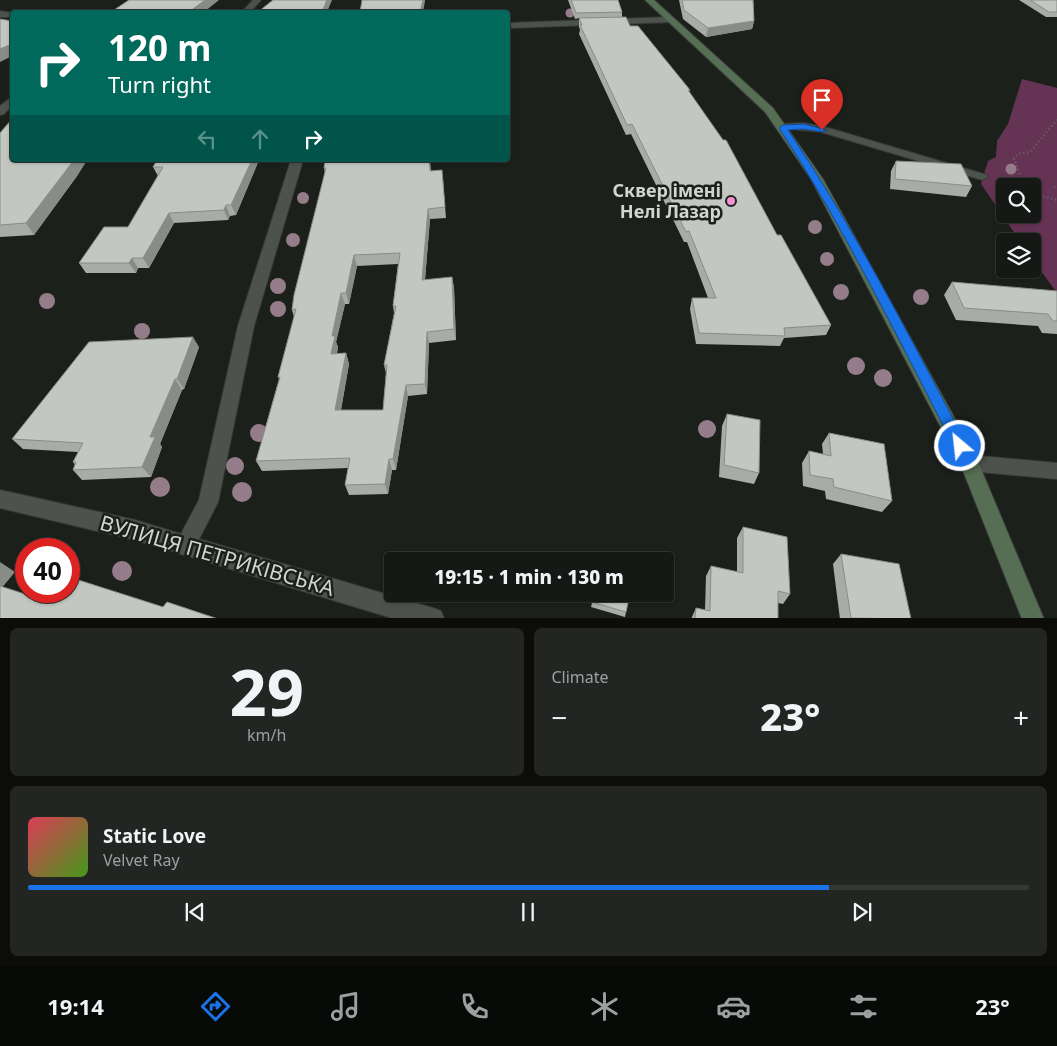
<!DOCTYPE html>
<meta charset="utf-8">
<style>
:root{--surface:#151814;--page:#222522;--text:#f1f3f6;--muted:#9da0a0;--line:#343734;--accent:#1a73e8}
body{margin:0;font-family:"Noto Sans",sans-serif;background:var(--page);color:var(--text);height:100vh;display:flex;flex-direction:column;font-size:19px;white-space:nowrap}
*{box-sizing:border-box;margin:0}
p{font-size:16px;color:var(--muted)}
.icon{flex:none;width:28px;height:28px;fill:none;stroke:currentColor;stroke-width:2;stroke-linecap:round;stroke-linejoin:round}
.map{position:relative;height:618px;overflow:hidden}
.drawer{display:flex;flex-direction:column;gap:10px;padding:10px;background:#0c0d0b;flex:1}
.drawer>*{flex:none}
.top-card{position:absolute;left:10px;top:10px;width:500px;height:152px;border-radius:5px;box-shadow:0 1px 4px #0004,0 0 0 1px var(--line);background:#00695c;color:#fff;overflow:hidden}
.controls{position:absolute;left:996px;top:178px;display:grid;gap:10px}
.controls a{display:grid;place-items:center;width:45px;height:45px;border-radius:5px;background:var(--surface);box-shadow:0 1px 4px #0004,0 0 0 1px var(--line);font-size:25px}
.speed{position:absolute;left:15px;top:538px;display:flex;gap:10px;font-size:25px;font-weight:700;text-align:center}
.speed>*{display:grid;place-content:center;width:65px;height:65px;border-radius:50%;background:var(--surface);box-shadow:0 1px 4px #0004,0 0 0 1px var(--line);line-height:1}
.speed .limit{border:8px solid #d22;background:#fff;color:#111}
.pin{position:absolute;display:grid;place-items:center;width:42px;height:42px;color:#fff;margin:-51px -21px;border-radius:50% 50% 50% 0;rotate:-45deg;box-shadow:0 0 5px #0007}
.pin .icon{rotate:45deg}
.me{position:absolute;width:55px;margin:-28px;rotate:332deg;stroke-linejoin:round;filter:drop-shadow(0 0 4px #0008)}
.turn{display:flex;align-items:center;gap:18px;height:105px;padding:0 15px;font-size:22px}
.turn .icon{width:65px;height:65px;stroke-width:2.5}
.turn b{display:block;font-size:35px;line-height:42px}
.lanes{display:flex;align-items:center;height:48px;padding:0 15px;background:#0003;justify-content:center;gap:25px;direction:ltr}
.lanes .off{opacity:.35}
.big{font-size:38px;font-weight:800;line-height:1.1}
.drawer .tile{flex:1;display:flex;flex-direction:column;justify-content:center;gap:8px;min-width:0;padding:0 18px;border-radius:8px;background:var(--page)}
.drawer .dial{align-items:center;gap:0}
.dial b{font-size:65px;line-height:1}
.song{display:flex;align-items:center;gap:15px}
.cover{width:60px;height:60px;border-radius:8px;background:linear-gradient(135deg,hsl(350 70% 55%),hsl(100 70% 35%))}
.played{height:5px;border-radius:2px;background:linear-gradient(90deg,var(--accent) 80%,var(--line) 80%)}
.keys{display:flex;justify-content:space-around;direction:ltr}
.heat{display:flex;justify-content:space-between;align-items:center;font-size:28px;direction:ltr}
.drawer .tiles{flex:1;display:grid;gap:10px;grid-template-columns:1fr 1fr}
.tile:last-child{grid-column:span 2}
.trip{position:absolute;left:384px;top:552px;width:290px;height:50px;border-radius:5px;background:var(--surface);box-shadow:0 1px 4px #0004,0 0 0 1px var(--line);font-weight:800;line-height:50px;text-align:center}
.dock{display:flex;height:80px;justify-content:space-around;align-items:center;background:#080a08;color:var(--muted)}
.dock .icon{width:35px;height:35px}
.dock .selected{color:var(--accent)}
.dock b{font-size:22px;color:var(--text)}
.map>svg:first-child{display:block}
.green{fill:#653354;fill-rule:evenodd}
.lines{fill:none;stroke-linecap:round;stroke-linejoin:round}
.lane-casing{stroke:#373a37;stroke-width:2}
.street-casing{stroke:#373a37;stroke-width:2}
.secondary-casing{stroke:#373a37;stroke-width:2}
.path{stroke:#666a65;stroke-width:2.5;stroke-dasharray:1 3;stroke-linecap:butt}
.lane{fill:#4d524c;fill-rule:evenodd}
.street{fill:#4d524c;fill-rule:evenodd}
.secondary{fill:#566e53;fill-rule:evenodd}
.tree{fill:#947c8a}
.wall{fill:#a7aca6;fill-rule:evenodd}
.shaded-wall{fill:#888c87}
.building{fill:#c2c8c1;stroke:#888c87;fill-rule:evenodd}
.route{fill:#1a73e8;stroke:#114b97}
.poi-dot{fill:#f591d2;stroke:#1c201b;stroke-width:2}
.labels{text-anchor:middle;stroke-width:5;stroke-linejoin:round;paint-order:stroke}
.poi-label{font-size:18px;font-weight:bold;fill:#d1d4d1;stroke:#1c201b;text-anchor:end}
.near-street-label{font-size:21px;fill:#d1d4d1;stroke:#1c201b}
</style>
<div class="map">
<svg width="1057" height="619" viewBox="0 0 1057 619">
<rect width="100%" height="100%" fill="#1c201b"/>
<!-- green -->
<path class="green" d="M1022,79L1057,88V293L1033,260L1032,241H1020L981,184L988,161L996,157L997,141L1008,124ZM1005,186H1032V214H1005Z"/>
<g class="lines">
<!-- lane casing -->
<g class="lane-casing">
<path id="lane" d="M803,123L825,127L987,175L988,177L983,180L979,179L821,132C812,130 782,130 778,127L783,124Z"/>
</g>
<!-- street casing -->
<g class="street-casing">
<path id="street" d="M253,0H261L250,12H242Z
M0,11L12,13V17H0Z
M670,17L674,20L673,22L508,28V23Z
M12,97V105L4,114L0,115V106Z
M291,160H303L254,326L218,502L199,539L433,608L441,611L444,619H395L135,540L0,508V490L135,520L181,534L199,500L238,326Z
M969,455L1057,463V479L969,471L962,469L960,463L962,457Z"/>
</g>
<!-- secondary casing -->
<g class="secondary-casing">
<path id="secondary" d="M645,0H654L773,108L823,179L976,457L1044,619H1022L961,466L811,179L765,112Z"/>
</g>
<!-- path -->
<path class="path" d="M999,183L1010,186
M1019,186L1020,175L1014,159L1018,154L1030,152L1057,120
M1054,187L1057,188
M1032,193L1057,200"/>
<!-- lane -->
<use href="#lane" class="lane"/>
<!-- street -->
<use href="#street" class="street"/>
<!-- secondary -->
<use href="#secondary" class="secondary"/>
</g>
<!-- trees -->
<g class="tree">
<circle cx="570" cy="13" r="4.5"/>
<circle cx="1011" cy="169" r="5.5"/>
<circle cx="303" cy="198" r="6"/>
<circle cx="815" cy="227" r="7"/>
<circle cx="293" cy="240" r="7"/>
<circle cx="827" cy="259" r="7"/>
<circle cx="278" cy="286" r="8"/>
<circle cx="841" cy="292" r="8"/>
<circle cx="921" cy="297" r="8"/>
<circle cx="47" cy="301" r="8"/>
<circle cx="278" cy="309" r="8"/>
<circle cx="142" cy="331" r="8"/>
<circle cx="856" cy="366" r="9"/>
<circle cx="883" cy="378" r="9"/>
<circle cx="707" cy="429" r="9"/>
<circle cx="259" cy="433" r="9"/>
<circle cx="235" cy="466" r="9"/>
<circle cx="160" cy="487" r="10"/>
<circle cx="242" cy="492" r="10"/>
<circle cx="122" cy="571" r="10"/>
</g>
<!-- wall -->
<path class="wall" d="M568,0H618L622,12V17L690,90L689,92L777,235L831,325L826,335L784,338L780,346L696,344L690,309L692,298H708L687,242H684L631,134L626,135L579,34L580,30L579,27V18L575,19Z
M679,0H753L754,21L752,29L706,37L683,19Z
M1019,0H1057V17H1046Z
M0,133L12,160H87L77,176L34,235L0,237Z
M259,160L236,215L230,216L228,220L174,223L149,268H138L136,273H86L79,263L128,227L158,176L153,167Z
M430,160L431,171L443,181L446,218L430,219L425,280L452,277L454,288L456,340L429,343L427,394L408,396L396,470H392L388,494L349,495L345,485L348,468L262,471L256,461L279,379L278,377L294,317L292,310L325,173L324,168ZM398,264L393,306L394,313L384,365L386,373L383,410H341L349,364L346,353L337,354L338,347L336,342L345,304H349L357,266Z
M896,161L972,186L966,197L890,189L891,171Z
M952,282L1057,291V334L1042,333L1038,326L956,320L944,295Z
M199,347L184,389L182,390L160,444L162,447L151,477L82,480L73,470L75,465L73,462L78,452L23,449L12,439Z
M727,414L759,473L754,484L719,477L722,426Z
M829,433L892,501L882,512L826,499L825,491L803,486L802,463L809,451L823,454L822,444Z
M743,527L790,594L783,604L778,603V619H691L696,608L705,610L706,576L711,566L737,572V538Z
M841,554L911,619H840L833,564Z
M594,594L626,612L625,617L591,607Z"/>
<!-- shaded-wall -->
<path class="shaded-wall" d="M205,0H219L204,12H189Z
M327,0H332L327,12H322Z
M423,0H425V1L423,12H420Z
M754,21L752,29L706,37L708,28Z
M12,44V56L0,62V49Z
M74,160H87L77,176L34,235L26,223Z
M252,160H259L236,215L231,205Z
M226,205L230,216L228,220L224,210Z
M428,209L430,219L424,291L422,280Z
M169,213L174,223L149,268L143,258Z
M354,255L357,266L349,304L346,293Z
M132,258L138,268L136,273L129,263Z
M452,277L454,288L456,340L454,329Z
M341,293L345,304L336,342L338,347L334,364L331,354L332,336Z
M427,332L429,343L427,394L425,384Z
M193,337L199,347L184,389L177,379Z
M346,353L349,364L339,421L335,410Z
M175,379L182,390L160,444L162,447L151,477L142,467L150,437Z
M406,385L408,396L396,470L393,459Z
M389,459L392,470L388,494L385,484Z
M0,562L15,572L0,590Z"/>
<!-- building -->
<path class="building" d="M129,0H205L189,12H111Z
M273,0H327L322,12H258Z
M362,0H423L420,12H360Z
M571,0H618L622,12L576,13Z
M682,0H753L754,21L708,28L684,10Z
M1030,0H1057V12H1049Z
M626,17L630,26H638L690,90H688L723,140H726L777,235H781L831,325L784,328L785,336L699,333L692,298H716L689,231L686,232L632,124L627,125L580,25H582L579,18Z
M0,19L12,21V44L0,49Z
M12,119V160H74L26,223L0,225V133Z
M157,160H252L231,205H226L224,210L169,213L143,258H132L129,263H79L104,227H128L163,167H153Z
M325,160H429L430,171L442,170L445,207L428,209L422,280L452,277L454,329L427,332L425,384L406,385L393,459H389L385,484L345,485L350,458L256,461L280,377H278L296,309L292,310L294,295L326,168H324ZM400,253L393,306H396L384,365H387L383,410H335L346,353L331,354L335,336H332L341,293H346L354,255Z
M896,161L961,164L972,186L895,179Z
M952,282L1057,291V321H1053L1048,314L964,308Z
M193,337L177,379H175L150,437H155L142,467L73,470L76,462H73L83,443L12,439L89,342Z
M727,414L760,420L759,473L724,465Z
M829,433L884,444L892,501L834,487L833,479L810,475L809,451L831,456Z
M743,527L787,537L790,594L778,591V619H695L696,608L710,611L711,566L743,573Z
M841,554L899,564L911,619L851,618Z
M69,577L163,607L167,602L218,619H0V586L28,595L31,591H69Z
M594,594H630L626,612L592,602Z"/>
<!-- route -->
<path class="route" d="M804,124L827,130L822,132L804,129L788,130C855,229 909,336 965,441L967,446L965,450L960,452L956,450C899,341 846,230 779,128L783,125Z"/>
<!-- markers -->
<circle class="poi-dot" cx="731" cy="201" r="5"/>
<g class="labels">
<!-- poi labels -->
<g class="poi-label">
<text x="721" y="197">Сквер імені<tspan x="721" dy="21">Нелі Лазар</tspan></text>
</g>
<!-- near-street labels -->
<g class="near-street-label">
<text transform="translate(217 556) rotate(16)" y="7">ВУЛИЦЯ ПЕТРИКІВСЬКА</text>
</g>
</g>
</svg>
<div class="controls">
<a><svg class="icon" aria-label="search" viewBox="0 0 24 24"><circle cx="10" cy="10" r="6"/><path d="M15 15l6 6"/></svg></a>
<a><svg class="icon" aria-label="layers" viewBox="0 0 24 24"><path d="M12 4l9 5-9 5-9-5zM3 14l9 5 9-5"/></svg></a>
</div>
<div class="speed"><div class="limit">40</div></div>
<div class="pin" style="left:822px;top:130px;background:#d93025"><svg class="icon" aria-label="arrive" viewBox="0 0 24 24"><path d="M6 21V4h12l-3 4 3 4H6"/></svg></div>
<svg class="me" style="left:960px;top:446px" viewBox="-20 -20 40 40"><circle r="17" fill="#1a73e8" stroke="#fff" stroke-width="3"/><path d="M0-11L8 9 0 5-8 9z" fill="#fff"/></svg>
<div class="trip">19:15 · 1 min · 130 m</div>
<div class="top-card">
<div class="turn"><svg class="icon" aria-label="right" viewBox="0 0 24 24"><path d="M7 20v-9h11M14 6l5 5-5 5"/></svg><div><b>120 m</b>Turn right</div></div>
<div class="lanes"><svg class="icon off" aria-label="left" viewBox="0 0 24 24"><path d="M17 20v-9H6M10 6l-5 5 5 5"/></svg><svg class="icon off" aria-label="ahead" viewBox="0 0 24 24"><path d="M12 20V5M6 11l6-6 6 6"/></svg><svg class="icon" aria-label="right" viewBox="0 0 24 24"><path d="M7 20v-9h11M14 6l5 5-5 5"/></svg></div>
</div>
</div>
<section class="drawer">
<div class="tiles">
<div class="tile dial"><b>29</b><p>km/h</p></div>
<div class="tile"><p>Climate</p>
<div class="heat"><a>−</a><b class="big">23°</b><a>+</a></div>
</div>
<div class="tile">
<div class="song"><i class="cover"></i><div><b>Static Love</b><p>Velvet Ray</p></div></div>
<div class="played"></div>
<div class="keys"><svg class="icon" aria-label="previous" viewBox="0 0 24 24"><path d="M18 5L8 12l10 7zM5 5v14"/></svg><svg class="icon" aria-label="pause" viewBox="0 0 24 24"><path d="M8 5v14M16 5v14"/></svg><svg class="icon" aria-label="next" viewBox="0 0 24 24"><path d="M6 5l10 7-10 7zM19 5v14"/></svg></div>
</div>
</div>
</section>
<nav class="dock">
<b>19:14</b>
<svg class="icon selected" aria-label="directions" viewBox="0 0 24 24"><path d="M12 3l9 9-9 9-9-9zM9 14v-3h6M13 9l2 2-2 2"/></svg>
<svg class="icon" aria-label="music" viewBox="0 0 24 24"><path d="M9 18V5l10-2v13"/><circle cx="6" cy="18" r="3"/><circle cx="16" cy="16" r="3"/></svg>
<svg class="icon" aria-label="phone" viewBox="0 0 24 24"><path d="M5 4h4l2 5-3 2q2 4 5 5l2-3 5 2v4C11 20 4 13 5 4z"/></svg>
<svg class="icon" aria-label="climate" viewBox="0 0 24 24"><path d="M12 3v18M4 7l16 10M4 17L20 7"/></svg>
<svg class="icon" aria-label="car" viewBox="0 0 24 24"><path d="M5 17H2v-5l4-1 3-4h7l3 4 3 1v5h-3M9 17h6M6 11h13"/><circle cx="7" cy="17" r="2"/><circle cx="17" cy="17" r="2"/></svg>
<svg class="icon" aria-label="filters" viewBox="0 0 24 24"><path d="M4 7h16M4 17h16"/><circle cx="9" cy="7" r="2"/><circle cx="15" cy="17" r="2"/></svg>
<b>23°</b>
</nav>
